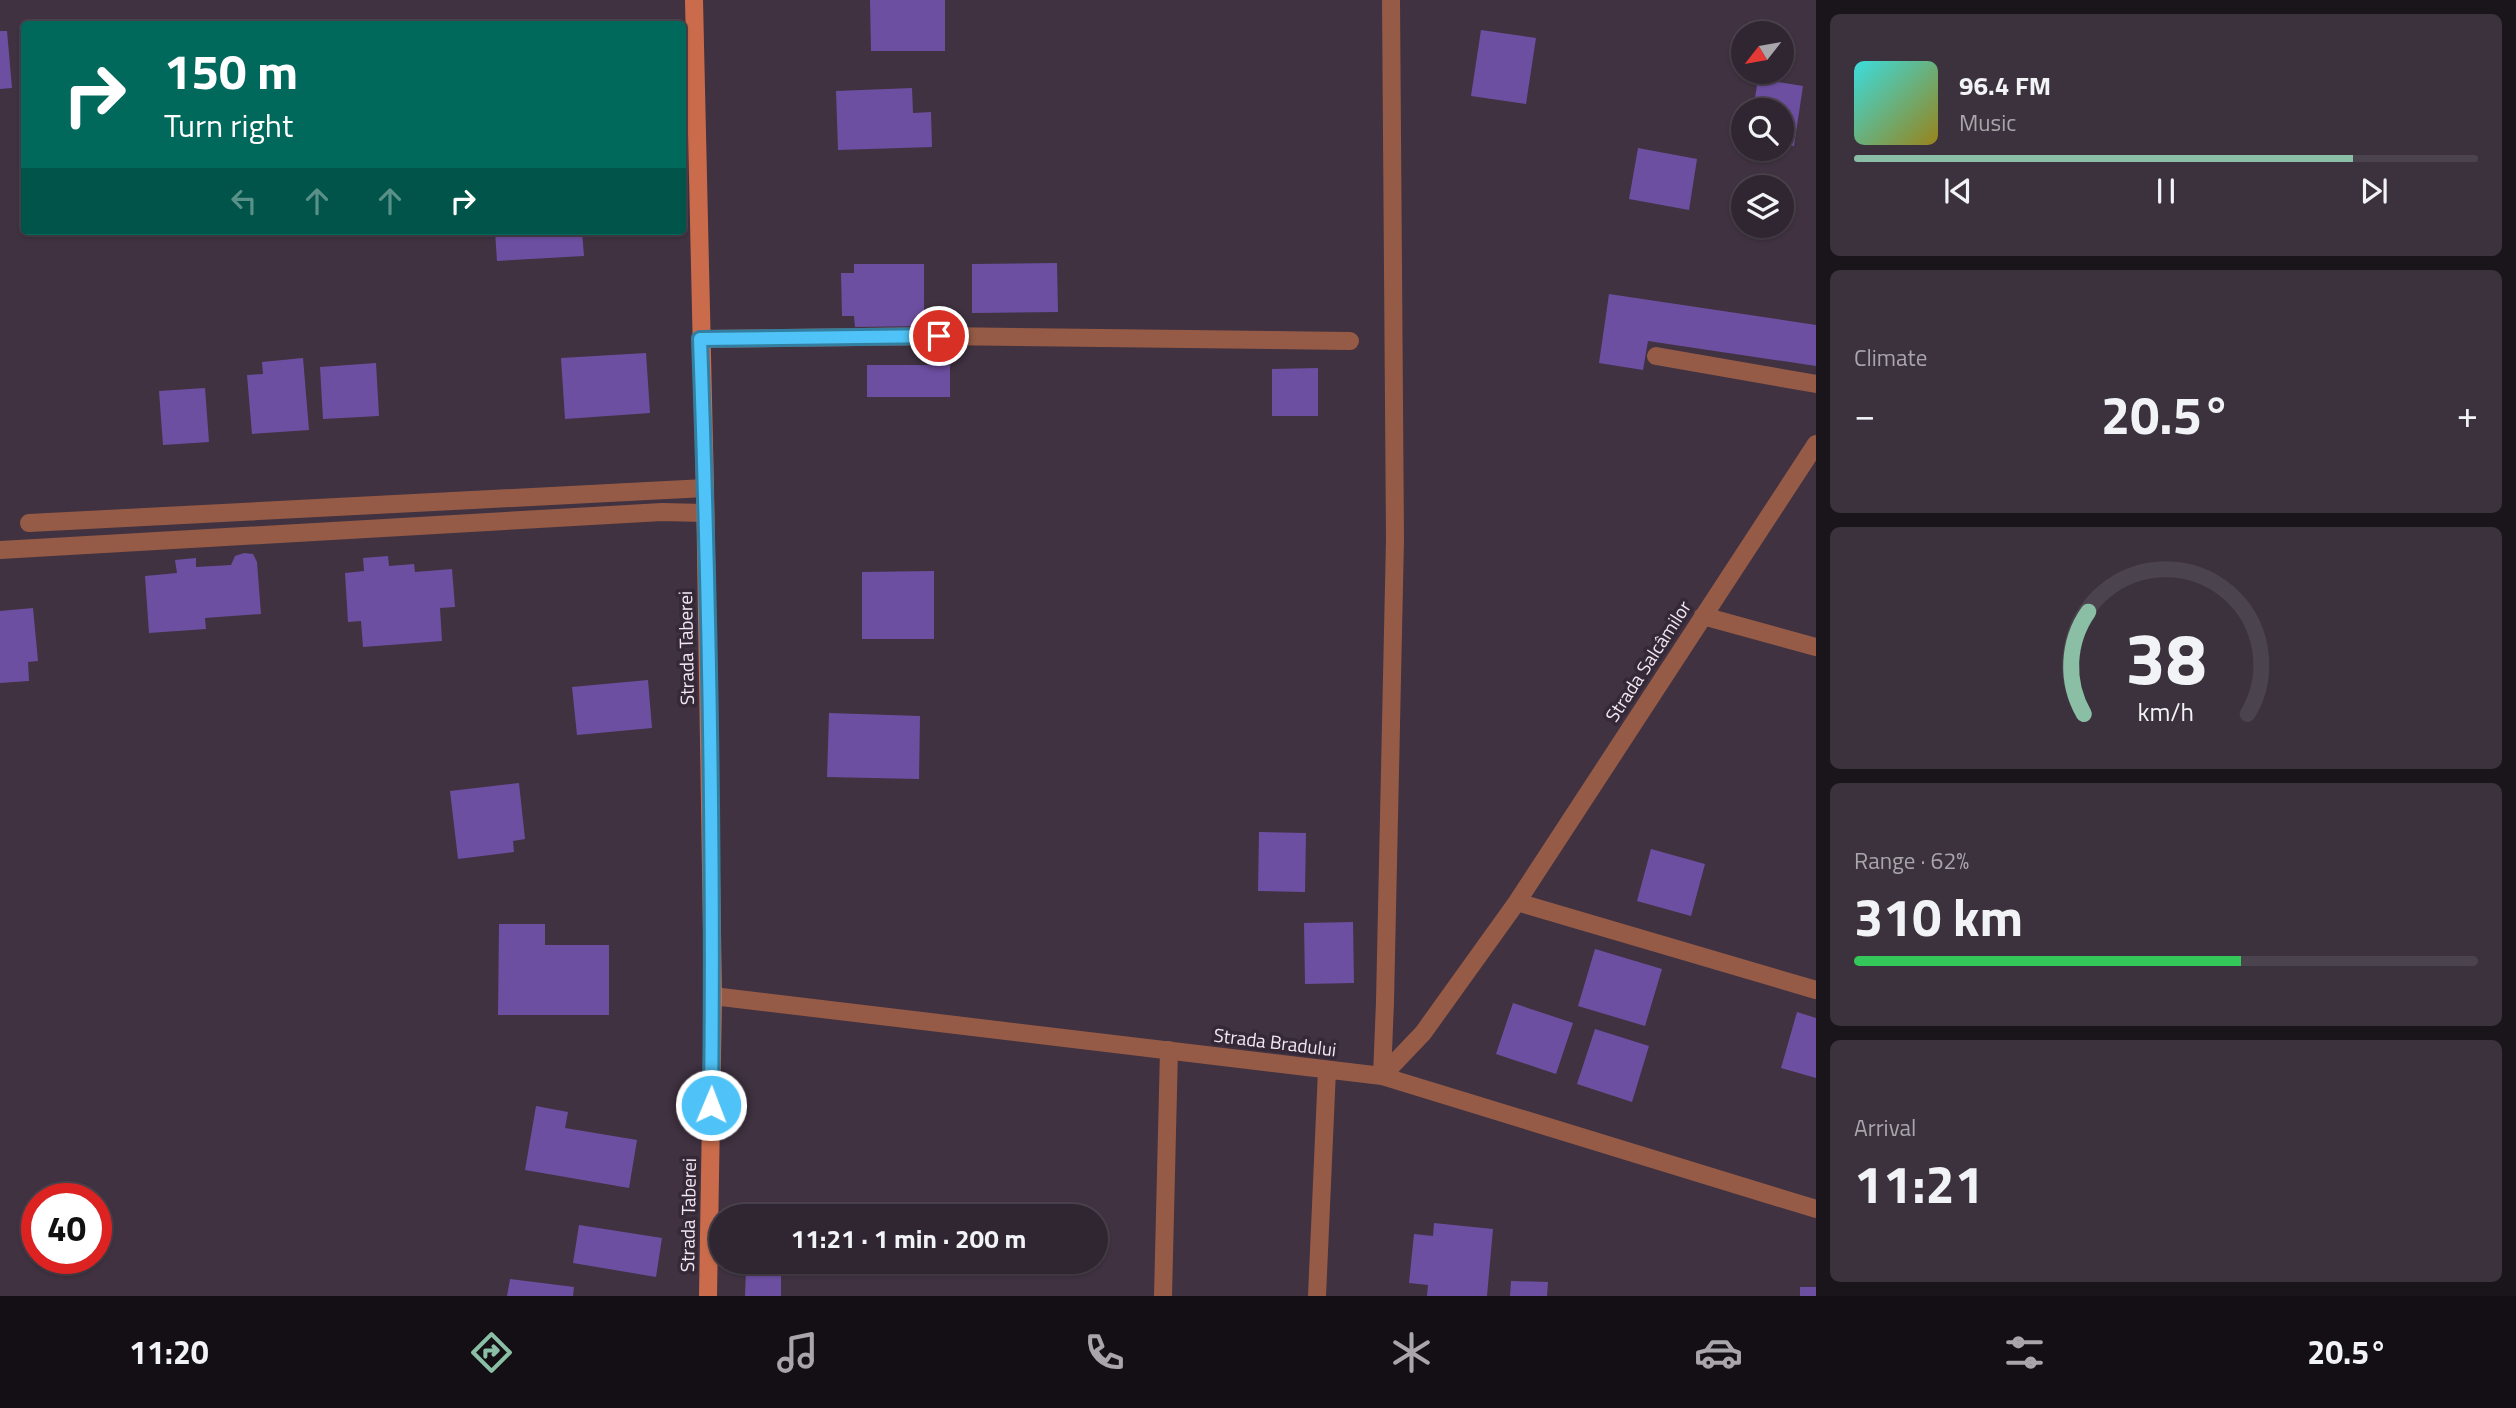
<!DOCTYPE html>
<meta charset="utf-8">
<style>
:root{--surface:#302631;--page:#3c323d;--text:#f1f3f6;--muted:#a8a5ab;--line:#4b434d;--accent:#8abfa5}
body{margin:0;font-family:"Titillium Web",sans-serif;background:var(--page);color:var(--text);height:100vh;display:flex;flex-direction:column;font-size:26px;white-space:nowrap}
*{box-sizing:border-box;margin:0}
p{font-size:23px;color:var(--muted)}
.icon{flex:none;width:38px;height:38px;fill:none;stroke:currentColor;stroke-width:2;stroke-linecap:round;stroke-linejoin:round}
.map{position:relative;flex:1;overflow:hidden}
.panel{display:flex;flex-direction:column;gap:14px;padding:14px;background:#1a151b;width:700px}
.panel>*{flex:none}
.hud{position:absolute;left:21px;top:21px;width:665px;height:214px;border-radius:7px;box-shadow:0 2px 5px #0004,0 0 0 2px var(--line);background:#00695c;color:#fff;overflow:hidden}
.needle{width:46px;rotate:239deg}
.tools{position:absolute;left:1731px;top:21px;display:grid;gap:14px}
.tools a{display:grid;place-items:center;width:63px;height:63px;border-radius:50%;background:var(--surface);box-shadow:0 2px 5px #0004,0 0 0 2px var(--line);font-size:35px}
.speed{position:absolute;left:21px;top:1183px;display:flex;gap:14px;font-size:35px;font-weight:700;text-align:center}
.speed>*{display:grid;place-content:center;width:91px;height:91px;border-radius:50%;background:var(--surface);box-shadow:0 2px 5px #0004,0 0 0 2px var(--line);line-height:1}
.speed .limit{border:10px solid #d22;background:#fff;color:#111}
.pin{position:absolute;display:grid;place-items:center;width:60px;height:60px;color:#fff;margin:-30px;border:4px solid #fff;border-radius:50%;box-shadow:0 2px 7px #0007}
.me{position:absolute;width:77px;margin:-38px;rotate:1deg;stroke-linejoin:round;filter:drop-shadow(0 0 5px #0008)}
.turn{display:flex;align-items:center;gap:24px;height:147px;padding:0 28px;font-size:32px}
.turn .icon{width:91px;height:91px;stroke-width:2.5}
.turn b{display:block;font-size:49px;line-height:60px}
.lanes{display:flex;align-items:center;height:66px;padding:0 28px;background:#0003;justify-content:center;gap:35px;direction:ltr}
.lanes .off{opacity:.35}
.big{font-size:52px;font-weight:700;line-height:1.1}
.panel .widget{flex:1;display:flex;flex-direction:column;justify-content:center;gap:10px;min-width:0;padding:0 24px;border-radius:10px;background:var(--page)}
.panel .dial{align-items:center;gap:0}
.dial svg{height:182px;overflow:visible;fill:none;stroke:var(--line);stroke-width:7;stroke-linecap:round;text-anchor:middle}
.dial text{fill:var(--text);stroke:none}
.song{display:flex;align-items:center;gap:21px}
.cover{width:84px;height:84px;border-radius:10px;background:linear-gradient(135deg,hsl(180 70% 55%),hsl(50 70% 35%))}
.played{height:7px;border-radius:4px;background:linear-gradient(90deg,var(--accent) 80%,var(--line) 80%)}
.keys{display:flex;justify-content:space-around;direction:ltr}
.heat{display:flex;justify-content:space-between;align-items:center;font-size:38px;direction:ltr}
.charge{height:10px;border-radius:5px;background:linear-gradient(90deg,#34c759 62%,var(--line) 0)}
.trip{position:absolute;left:709px;top:1204px;width:399px;height:70px;border-radius:35px;background:var(--surface);box-shadow:0 2px 5px #0004,0 0 0 2px var(--line);font-weight:700;line-height:70px;text-align:center}
.tabs{display:flex;height:112px;justify-content:space-around;align-items:center;background:#130f14;color:var(--muted)}
.tabs .icon{width:49px;height:49px}
.tabs .active{color:var(--accent)}
.tabs b{font-size:32px;color:var(--text)}
main{display:flex;flex:1;min-height:0}
.map>svg:first-child{display:block}
.building{fill:#6d4fa1}
.lines{fill:none;stroke-linecap:round;stroke-linejoin:round}
.street{stroke:#965b46;stroke-width:18}
.secondary{stroke:#ca6c4b;stroke-width:18}
.route-casing{stroke:#337fa1;stroke-width:18}
.route{stroke:#4fc3f7;stroke-width:12}
.labels{text-anchor:middle;stroke-width:7;stroke-linejoin:round;paint-order:stroke}
.street-label{font-size:19px;fill:#f0e7f1;stroke:#352837}
</style>
<main>
<div class="map">
<svg width="1816" height="1296" viewBox="0 0 1816 1296">
<rect width="100%" height="100%" fill="#403241"/>
<!-- building -->
<path class="building" d="M870,0H945V51H871Z
M1481,30L1536,38L1526,104L1471,96Z
M0,31H7L12,88L0,89Z
M1758,79L1803,86L1794,146L1782,144V110H1753Z
M912,88L913,113L931,112L932,147L838,150L836,91Z
M1638,148L1697,159L1689,210L1629,199Z
M495,231H582L584,256L497,261Z
M1057,263L1058,312L972,313V264Z
M854,264H924V326L855,327L854,316H842L841,273H854Z
M1609,294L1816,325V366L1648,341L1643,370L1599,363Z
M646,353L650,413L565,419L561,358Z
M303,358L309,430L252,434L247,375L263,374L262,362Z
M376,363L379,416L323,419L320,367Z
M867,365H950V397H867Z
M1318,368V416H1272V369Z
M205,388L209,442L163,445L159,391Z
M244,553L253,554L257,562L261,614L205,618L206,629L149,633L145,576L177,573L175,560L196,558V567L231,565L235,556Z
M388,556L389,566L414,564L415,572L452,569L455,607L440,608L442,641L363,647L361,621L348,622L345,573L364,571L363,558Z
M934,571V639H862V572Z
M33,608L38,661L28,662L29,681L0,683V611Z
M648,680L652,728L577,735L572,687Z
M829,713L920,716L919,779L827,777Z
M519,783L525,839L513,841L514,852L458,859L450,791Z
M1259,832L1306,833L1305,892L1258,891Z
M1651,849L1705,864L1691,916L1637,901Z
M1353,922L1354,983L1305,984L1304,923Z
M499,924H545V945H609V1015H498Z
M1595,949L1662,969L1645,1026L1578,1006Z
M1513,1003L1573,1023L1556,1074L1496,1054Z
M1797,1012L1816,1018V1078L1781,1068Z
M1595,1029L1649,1046L1632,1102L1577,1084Z
M536,1106L568,1112L565,1128L637,1140L629,1188L525,1170Z
M742,1208L768,1209V1216H742Z
M1434,1223L1493,1229L1487,1296H1427L1428,1285L1409,1283L1414,1234L1433,1236Z
M579,1225L662,1238L656,1277L573,1263Z
M739,1262H785V1268L739,1266Z
M746,1271L781,1272V1296H745Z
M510,1279L574,1287L573,1296H507Z
M1511,1281L1548,1282L1547,1296H1510Z
M1800,1287H1816V1296H1800Z"/>
<g class="lines">
<!-- street -->
<path class="street" d="M700,339L939,336L1350,341
M1656,356L1816,384
M29,523L705,488
M0,550L662,512L705,513
M1703,616L1816,647
M1517,902L1816,990
M713,996L1382,1076L1816,1209
M1382,1076L1385,1002L1395,539L1391,0
M1382,1076L1423,1033L1517,902L1816,444
M1163,1296L1169,1050
M1317,1296L1327,1070"/>
<!-- secondary -->
<path class="secondary" d="M694,0L705,488L713,996L708,1296"/>
</g>
<g class="lines">
<!-- route casing -->
<g class="route-casing">
<path id="route" d="M711,1105C714,850 709,594 700,339L939,336"/>
</g>
<!-- route -->
<use href="#route" class="route"/>
</g>
<g class="labels">
<!-- street labels -->
<g class="street-label">
<text transform="translate(686 648) rotate(-91)" y="7">Strada Taberei</text>
<text transform="translate(1648 661) rotate(-57)" y="7">Strada Salcâmilor</text>
<text transform="translate(1275 1042) rotate(7)" y="7">Strada Bradului</text>
<text transform="translate(688 1215) rotate(-89)" y="7">Strada Taberei</text>
</g>
</g>
</svg>
<div class="tools">
<a><svg class="needle" viewBox="-14 -14 28 28"><path d="M0-13l5 13h-10z" fill="#e53935"/><path d="M0 13l5-13h-10z" fill="#a8a5ab"/></svg></a>
<a><svg class="icon" aria-label="search" viewBox="0 0 24 24"><circle cx="10" cy="10" r="6"/><path d="M15 15l6 6"/></svg></a>
<a><svg class="icon" aria-label="layers" viewBox="0 0 24 24"><path d="M12 4l9 5-9 5-9-5zM3 14l9 5 9-5"/></svg></a>
</div>
<div class="speed"><div class="limit">40</div></div>
<div class="pin" style="left:939px;top:336px;background:#d93025"><svg class="icon" aria-label="arrive" viewBox="0 0 24 24"><path d="M6 21V4h12l-3 4 3 4H6"/></svg></div>
<svg class="me" style="left:711px;top:1105px" viewBox="-20 -20 40 40"><circle r="17" fill="#4fc3f7" stroke="#fff" stroke-width="3"/><path d="M0-11L8 9 0 5-8 9z" fill="#fff"/></svg>
<div class="trip">11:21 · 1 min · 200 m</div>
<div class="hud">
<div class="turn"><svg class="icon" aria-label="right" viewBox="0 0 24 24"><path d="M7 20v-9h11M14 6l5 5-5 5"/></svg><div><b>150 m</b>Turn right</div></div>
<div class="lanes"><svg class="icon off" aria-label="left" viewBox="0 0 24 24"><path d="M17 20v-9H6M10 6l-5 5 5 5"/></svg><svg class="icon off" aria-label="ahead" viewBox="0 0 24 24"><path d="M12 20V5M6 11l6-6 6 6"/></svg><svg class="icon off" aria-label="ahead" viewBox="0 0 24 24"><path d="M12 20V5M6 11l6-6 6 6"/></svg><svg class="icon" aria-label="right" viewBox="0 0 24 24"><path d="M7 20v-9h11M14 6l5 5-5 5"/></svg></div>
</div>
</div>
<section class="panel">
<div class="widget">
<div class="song"><i class="cover"></i><div><b>96.4 FM</b><p>Music</p></div></div>
<div class="played"></div>
<div class="keys"><svg class="icon" aria-label="previous" viewBox="0 0 24 24"><path d="M18 5L8 12l10 7zM5 5v14"/></svg><svg class="icon" aria-label="pause" viewBox="0 0 24 24"><path d="M8 5v14M16 5v14"/></svg><svg class="icon" aria-label="next" viewBox="0 0 24 24"><path d="M6 5l10 7-10 7zM19 5v14"/></svg></div>
</div>
<div class="widget"><p>Climate</p>
<div class="heat"><a>−</a><b class="big">20.5°</b><a>+</a></div>
</div>
<div class="widget dial"><svg viewBox="0 0 100 80">
<path d="M14 69A42 42 0 1 1 86 69"/>
<path d="M14 69A42 42 0 0 1 16 24" stroke="#8abfa5"/>
<text x="50" y="56" font-size="32" font-weight="700">38</text>
<text x="50" y="72" font-size="11">km/h</text>
</svg></div>
<div class="widget"><p>Range · 62%</p><b class="big">310 km</b><div class="charge"></div></div>
<div class="widget"><p>Arrival</p><b class="big">11:21</b></div>
</section>
</main>
<nav class="tabs">
<b>11:20</b>
<svg class="icon active" aria-label="directions" viewBox="0 0 24 24"><path d="M12 3l9 9-9 9-9-9zM9 14v-3h6M13 9l2 2-2 2"/></svg>
<svg class="icon" aria-label="music" viewBox="0 0 24 24"><path d="M9 18V5l10-2v13"/><circle cx="6" cy="18" r="3"/><circle cx="16" cy="16" r="3"/></svg>
<svg class="icon" aria-label="phone" viewBox="0 0 24 24"><path d="M5 4h4l2 5-3 2q2 4 5 5l2-3 5 2v4C11 20 4 13 5 4z"/></svg>
<svg class="icon" aria-label="climate" viewBox="0 0 24 24"><path d="M12 3v18M4 7l16 10M4 17L20 7"/></svg>
<svg class="icon" aria-label="car" viewBox="0 0 24 24"><path d="M5 17H2v-5l4-1 3-4h7l3 4 3 1v5h-3M9 17h6M6 11h13"/><circle cx="7" cy="17" r="2"/><circle cx="17" cy="17" r="2"/></svg>
<svg class="icon" aria-label="filters" viewBox="0 0 24 24"><path d="M4 7h16M4 17h16"/><circle cx="9" cy="7" r="2"/><circle cx="15" cy="17" r="2"/></svg>
<b>20.5°</b>
</nav>
